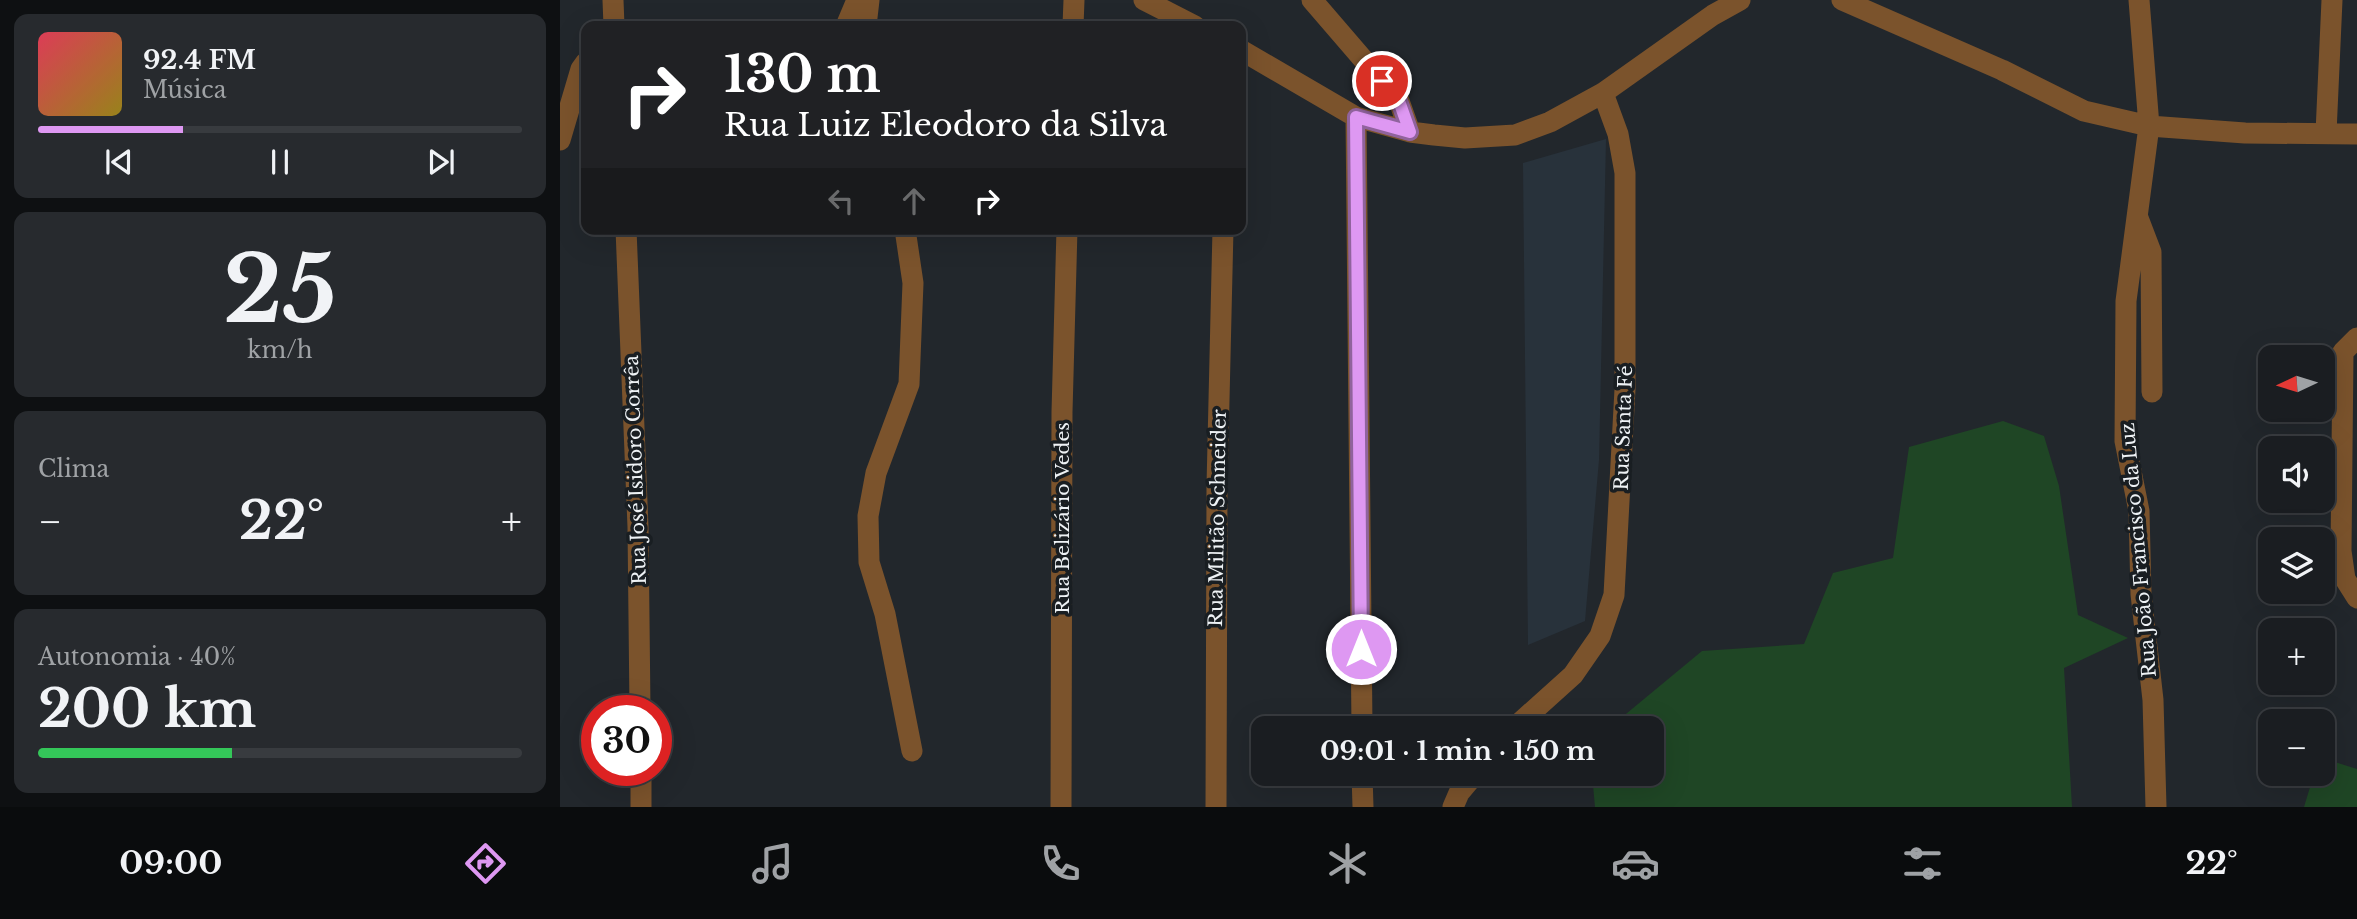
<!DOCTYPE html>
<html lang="pt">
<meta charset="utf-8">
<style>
:root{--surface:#1a1d21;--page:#272a2e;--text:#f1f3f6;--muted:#9fa2a5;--line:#383b3f;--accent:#de98f2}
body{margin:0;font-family:"Libre Baskerville",serif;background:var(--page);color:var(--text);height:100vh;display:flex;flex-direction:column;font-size:26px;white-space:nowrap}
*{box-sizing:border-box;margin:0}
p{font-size:23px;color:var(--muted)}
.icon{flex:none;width:38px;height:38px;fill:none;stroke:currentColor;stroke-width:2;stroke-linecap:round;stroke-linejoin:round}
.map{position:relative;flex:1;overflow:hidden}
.side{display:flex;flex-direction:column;gap:14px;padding:14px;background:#0e1012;width:560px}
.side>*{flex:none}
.banner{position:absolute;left:21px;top:21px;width:665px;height:214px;border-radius:14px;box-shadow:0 7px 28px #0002,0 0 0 2px var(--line);background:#202124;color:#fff;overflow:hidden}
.needle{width:46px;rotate:266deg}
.tools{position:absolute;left:1698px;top:345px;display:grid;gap:14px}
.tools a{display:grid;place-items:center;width:77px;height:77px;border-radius:14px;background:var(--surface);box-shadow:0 7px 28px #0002,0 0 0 2px var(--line);font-size:35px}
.speed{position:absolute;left:21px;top:695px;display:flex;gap:14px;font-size:35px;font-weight:700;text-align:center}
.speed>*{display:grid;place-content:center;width:91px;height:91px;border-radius:50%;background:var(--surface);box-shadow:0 7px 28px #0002,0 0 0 2px var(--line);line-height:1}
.speed .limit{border:10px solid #d22;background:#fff;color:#111}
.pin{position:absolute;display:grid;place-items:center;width:60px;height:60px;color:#fff;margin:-30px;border:4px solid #fff;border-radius:50%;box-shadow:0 2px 7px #0007}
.me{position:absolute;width:77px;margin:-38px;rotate:0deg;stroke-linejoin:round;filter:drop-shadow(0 0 5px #0008)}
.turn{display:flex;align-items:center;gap:24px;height:147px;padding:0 28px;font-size:32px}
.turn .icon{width:91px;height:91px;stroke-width:2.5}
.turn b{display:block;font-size:49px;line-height:60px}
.lanes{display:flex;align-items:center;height:66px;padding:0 28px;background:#0003;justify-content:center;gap:35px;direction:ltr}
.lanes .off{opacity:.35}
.big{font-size:52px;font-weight:800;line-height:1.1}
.side .tile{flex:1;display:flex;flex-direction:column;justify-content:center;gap:10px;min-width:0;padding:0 24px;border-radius:14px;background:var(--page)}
.side .dial{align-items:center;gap:0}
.dial b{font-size:91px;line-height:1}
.song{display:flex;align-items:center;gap:21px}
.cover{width:84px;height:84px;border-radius:10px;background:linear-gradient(135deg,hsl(350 70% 55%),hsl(50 70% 35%))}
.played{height:7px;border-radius:4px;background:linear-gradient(90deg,var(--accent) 30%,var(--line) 30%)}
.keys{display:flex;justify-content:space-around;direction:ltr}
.heat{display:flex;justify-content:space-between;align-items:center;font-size:38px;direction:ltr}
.charge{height:10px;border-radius:5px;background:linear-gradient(90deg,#34c759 40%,var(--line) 0)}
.trip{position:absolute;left:691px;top:716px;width:413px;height:70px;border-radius:14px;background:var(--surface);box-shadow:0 7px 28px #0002,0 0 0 2px var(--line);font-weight:800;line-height:70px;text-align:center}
.menu{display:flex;height:112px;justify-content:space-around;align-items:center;background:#0a0c0d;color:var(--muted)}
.menu .icon{width:49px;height:49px}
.menu .current{color:var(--accent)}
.menu b{font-size:32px;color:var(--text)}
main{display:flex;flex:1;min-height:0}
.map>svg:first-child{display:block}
.built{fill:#28323b}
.green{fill:#1f4625}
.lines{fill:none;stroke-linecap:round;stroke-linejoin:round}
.minor{stroke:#7b532c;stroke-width:21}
.route-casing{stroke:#90639d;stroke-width:18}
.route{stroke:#de98f2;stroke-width:12}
.labels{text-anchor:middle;stroke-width:7;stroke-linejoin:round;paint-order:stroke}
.street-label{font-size:19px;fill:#eef2f5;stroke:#191e22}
</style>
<main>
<section class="side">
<div class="tile">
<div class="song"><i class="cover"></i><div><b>92.4 FM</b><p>Música</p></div></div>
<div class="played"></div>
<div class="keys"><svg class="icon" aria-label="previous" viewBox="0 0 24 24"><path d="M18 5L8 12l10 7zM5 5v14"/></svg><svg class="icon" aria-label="pause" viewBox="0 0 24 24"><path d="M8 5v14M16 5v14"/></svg><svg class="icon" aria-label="next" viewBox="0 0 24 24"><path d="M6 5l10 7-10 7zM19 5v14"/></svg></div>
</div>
<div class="tile dial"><b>25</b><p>km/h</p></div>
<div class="tile"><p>Clima</p>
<div class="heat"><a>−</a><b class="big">22°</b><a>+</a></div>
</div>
<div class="tile"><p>Autonomia · 40%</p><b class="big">200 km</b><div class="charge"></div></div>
</section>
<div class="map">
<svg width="1797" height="807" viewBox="0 0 1797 807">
<rect width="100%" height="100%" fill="#22272c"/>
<!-- built -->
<path class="built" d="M1046,139L1039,460L1025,621L968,645L963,163Z"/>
<!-- green -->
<path class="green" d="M1443,421L1484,436L1499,486L1518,615L1568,638L1504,668L1512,807H1035L1032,774H1092V728H1049L1142,651L1244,644L1273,573L1333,558L1349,447Z
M1762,758L1797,769V807H1744L1754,774H1762Z"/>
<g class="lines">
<!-- minor -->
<path class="minor" d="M53,0L54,26
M584,0L635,26
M752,0L839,101L850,132
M1282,0L1442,70L1524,111L1589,126L1685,133L1797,134
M1579,0L1589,126L1566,301L1565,441L1579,511L1581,594L1593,700L1596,807
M286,26L297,0
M306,26L309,0
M513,26L514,0
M681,50L796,117L850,132L874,135L905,138L955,135L990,122L1043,93L1153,15L1180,0
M796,117L802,728
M1766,133L1772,0
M0,140L21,69L26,62
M1578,218L1591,252L1592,392
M66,229L78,527L80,710
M345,229L353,283L349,384L316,473L308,516L309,562L325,614L352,751
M1797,338L1783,352L1781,551L1785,579L1797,598
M954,728L1013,675L1040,636L1054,595L1065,389V173L1058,134L1043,93
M81,770V807
M802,774L803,807
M501,807L502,412L507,229
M656,807L657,486L663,229
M893,807L899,793L915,774"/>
</g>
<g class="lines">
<!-- route casing -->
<g class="route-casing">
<path id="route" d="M801,649L796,117L850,132L839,101L822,81"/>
</g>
<!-- route -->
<use href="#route" class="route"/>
</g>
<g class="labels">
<!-- street labels -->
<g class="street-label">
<text transform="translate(1063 428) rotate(-88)" y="7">Rua Santa Fé</text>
<text transform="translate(75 470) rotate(-92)" y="7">Rua José Isidoro Corrêa</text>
<text transform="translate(502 518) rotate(-90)" y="7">Rua Belizário Vedes</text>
<text transform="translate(657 518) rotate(-89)" y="7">Rua Militão Schneider</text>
<text transform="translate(1578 550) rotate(-95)" y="7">Rua João Francisco da Luz</text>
</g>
</g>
</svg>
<div class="tools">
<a><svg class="needle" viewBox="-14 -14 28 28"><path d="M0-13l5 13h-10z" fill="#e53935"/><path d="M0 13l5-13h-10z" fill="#9fa2a5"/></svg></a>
<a><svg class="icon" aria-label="sound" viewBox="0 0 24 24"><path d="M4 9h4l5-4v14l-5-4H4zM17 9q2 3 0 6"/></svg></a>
<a><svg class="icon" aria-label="layers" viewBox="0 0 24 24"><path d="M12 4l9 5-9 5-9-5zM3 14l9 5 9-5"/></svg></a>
<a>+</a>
<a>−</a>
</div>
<div class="speed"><div class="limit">30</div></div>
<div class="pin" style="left:822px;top:81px;background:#d93025"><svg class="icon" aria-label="arrive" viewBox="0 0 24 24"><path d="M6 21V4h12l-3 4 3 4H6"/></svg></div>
<svg class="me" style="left:801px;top:649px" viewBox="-20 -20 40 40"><circle r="17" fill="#de98f2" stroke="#fff" stroke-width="3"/><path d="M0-11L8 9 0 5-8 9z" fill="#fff"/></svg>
<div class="trip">09:01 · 1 min · 150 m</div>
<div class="banner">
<div class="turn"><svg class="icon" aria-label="right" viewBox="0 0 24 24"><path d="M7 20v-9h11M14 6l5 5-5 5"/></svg><div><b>130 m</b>Rua Luiz Eleodoro da Silva</div></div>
<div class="lanes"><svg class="icon off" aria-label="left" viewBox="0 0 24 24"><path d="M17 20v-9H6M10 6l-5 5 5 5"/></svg><svg class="icon off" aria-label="ahead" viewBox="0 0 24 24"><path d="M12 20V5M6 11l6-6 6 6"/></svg><svg class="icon" aria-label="right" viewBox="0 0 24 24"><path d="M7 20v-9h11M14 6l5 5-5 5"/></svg></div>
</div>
</div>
</main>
<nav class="menu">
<b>09:00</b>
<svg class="icon current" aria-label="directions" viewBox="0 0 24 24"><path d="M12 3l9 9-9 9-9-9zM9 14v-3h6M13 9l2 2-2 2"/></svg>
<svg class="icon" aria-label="music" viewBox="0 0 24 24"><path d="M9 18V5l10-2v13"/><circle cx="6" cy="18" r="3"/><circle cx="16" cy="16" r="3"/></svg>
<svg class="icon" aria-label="phone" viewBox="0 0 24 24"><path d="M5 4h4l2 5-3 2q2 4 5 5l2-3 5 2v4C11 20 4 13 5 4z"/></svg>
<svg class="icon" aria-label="climate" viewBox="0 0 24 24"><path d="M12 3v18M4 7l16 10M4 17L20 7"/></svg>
<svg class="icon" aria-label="car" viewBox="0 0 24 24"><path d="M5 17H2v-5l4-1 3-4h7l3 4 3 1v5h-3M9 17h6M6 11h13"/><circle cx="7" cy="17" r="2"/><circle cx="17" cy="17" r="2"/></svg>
<svg class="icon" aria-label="filters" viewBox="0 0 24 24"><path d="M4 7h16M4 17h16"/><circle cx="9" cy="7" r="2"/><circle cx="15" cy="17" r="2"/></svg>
<b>22°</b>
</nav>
